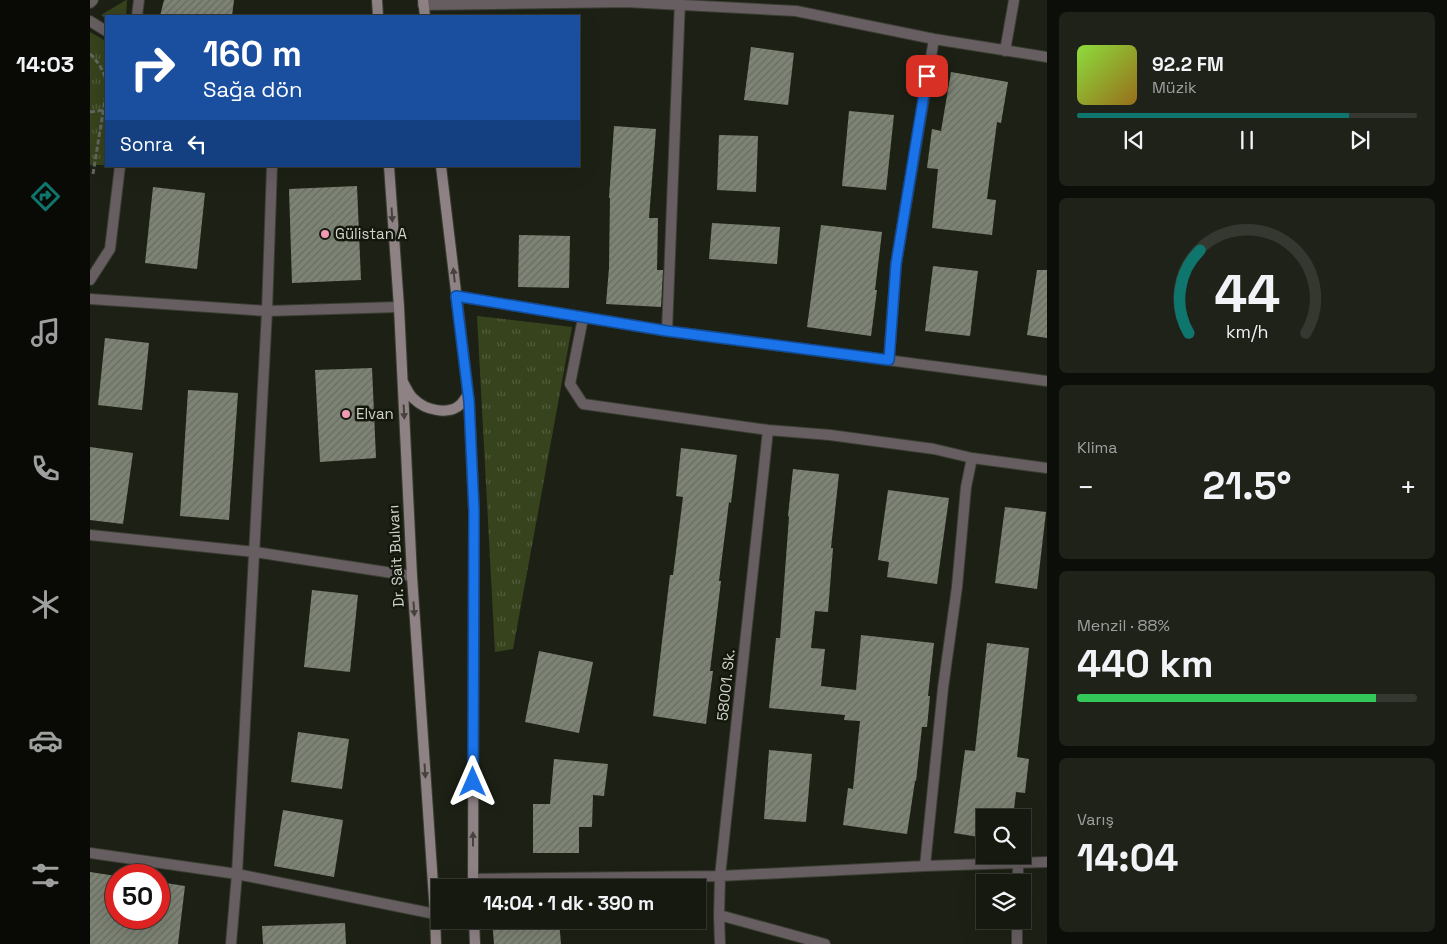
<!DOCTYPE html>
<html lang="tr">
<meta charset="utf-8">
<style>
:root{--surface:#161910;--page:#1f2219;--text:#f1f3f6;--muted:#9ea09f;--line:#353830;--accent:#0f766e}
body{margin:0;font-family:"Space Grotesk",sans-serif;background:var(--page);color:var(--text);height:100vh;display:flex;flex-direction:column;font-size:19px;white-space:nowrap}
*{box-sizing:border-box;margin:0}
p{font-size:16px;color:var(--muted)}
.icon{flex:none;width:28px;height:28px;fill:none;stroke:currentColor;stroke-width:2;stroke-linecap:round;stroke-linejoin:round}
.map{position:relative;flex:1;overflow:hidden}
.details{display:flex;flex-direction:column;gap:12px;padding:12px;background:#0c0e09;width:400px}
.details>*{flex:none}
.guide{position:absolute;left:15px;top:15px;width:475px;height:152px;border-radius:0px;box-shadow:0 5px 20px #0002,0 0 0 1px var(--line);background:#1a4fa0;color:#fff;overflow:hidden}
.fabs{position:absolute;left:886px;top:809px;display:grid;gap:10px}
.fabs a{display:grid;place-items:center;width:55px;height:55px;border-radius:0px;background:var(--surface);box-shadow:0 5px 20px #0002,0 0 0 1px var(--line);font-size:25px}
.speed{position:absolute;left:15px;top:864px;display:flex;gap:10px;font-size:25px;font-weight:700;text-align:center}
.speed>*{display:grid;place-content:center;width:65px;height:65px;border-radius:50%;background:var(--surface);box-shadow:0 5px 20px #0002,0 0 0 1px var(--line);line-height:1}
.speed .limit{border:8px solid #d22;background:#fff;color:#111}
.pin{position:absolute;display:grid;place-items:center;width:42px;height:42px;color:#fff;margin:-21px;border-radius:10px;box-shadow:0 2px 8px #0006}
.me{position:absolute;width:55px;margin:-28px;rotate:0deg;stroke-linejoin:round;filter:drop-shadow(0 0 4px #0008)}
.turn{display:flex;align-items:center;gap:18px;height:105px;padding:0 15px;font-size:22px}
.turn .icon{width:65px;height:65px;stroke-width:2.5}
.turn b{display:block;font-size:35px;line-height:42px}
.then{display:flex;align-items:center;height:48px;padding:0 15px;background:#0003;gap:10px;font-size:19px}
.big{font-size:38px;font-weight:600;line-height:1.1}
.details .card{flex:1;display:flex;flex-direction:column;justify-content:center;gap:8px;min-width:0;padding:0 18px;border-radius:8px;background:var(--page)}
.details .dial{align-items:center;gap:0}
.dial svg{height:130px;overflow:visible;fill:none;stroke:var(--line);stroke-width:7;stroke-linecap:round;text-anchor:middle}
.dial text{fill:var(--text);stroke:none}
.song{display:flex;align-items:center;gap:15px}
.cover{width:60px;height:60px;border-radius:8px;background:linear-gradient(135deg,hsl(90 70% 55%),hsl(40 70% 35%))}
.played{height:5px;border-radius:2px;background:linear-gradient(90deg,var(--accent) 80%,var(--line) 80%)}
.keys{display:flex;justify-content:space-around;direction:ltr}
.heat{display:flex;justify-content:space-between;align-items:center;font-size:28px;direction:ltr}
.charge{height:8px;border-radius:4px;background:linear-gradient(90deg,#34c759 88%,var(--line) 0)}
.trip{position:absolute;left:341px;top:879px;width:275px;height:50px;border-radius:0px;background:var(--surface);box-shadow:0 5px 20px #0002,0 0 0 1px var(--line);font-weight:600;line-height:50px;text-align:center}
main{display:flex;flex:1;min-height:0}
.menu{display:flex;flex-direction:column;width:90px;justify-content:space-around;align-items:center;background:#090a06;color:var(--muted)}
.menu .icon{width:35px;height:35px}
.menu .selected{color:var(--accent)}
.menu b{font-size:22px;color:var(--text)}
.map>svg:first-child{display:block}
.grass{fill:#36431d}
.park{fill:url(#park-tufts)}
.building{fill:url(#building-hatch)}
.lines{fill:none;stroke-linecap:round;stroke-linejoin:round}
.minor-casing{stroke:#3a3e32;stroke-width:12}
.secondary-casing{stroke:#3a3e32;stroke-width:12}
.path{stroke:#62665b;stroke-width:3;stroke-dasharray:5 2.5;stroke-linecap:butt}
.minor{stroke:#665e60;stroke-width:10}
.secondary{stroke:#8e8285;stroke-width:10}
.oneway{fill:#45423c}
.route-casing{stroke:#114b97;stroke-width:12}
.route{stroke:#1a73e8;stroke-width:9}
.poi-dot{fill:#f09ab5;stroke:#14180c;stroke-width:2}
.labels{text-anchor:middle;stroke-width:5;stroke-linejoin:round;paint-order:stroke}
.poi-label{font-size:15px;fill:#d1d4cc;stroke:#14180c;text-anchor:start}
.street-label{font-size:15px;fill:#d1d4cc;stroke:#14180c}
</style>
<main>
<nav class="menu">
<b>14:03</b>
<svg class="icon selected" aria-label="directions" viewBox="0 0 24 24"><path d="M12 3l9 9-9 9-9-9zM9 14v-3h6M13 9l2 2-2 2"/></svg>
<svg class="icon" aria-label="music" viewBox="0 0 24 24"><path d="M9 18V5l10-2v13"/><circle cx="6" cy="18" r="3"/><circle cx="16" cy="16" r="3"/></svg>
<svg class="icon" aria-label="phone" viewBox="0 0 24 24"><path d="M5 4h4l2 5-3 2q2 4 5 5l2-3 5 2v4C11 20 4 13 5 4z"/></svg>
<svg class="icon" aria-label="climate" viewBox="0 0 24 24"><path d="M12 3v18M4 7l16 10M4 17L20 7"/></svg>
<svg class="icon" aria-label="car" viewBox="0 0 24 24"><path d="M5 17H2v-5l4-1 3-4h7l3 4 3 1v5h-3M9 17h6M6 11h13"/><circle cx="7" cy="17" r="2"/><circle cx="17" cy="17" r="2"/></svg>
<svg class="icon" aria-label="filters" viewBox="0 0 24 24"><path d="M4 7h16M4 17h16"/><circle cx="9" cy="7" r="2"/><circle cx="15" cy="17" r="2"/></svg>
</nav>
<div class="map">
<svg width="957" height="944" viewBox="0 0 957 944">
<defs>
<pattern id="park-tufts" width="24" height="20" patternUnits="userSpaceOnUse" patternTransform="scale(1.25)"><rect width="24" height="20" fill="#36431d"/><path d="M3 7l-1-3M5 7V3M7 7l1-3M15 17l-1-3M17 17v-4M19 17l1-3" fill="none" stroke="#525d3d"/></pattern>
<pattern id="building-hatch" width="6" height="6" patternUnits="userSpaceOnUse" patternTransform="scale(1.25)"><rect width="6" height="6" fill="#7e8475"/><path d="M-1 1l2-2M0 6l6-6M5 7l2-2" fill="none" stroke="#686c61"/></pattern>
</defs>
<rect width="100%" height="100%" fill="#1d2115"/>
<!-- grass -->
<path class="grass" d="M36,0H37L36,16H16V19L11,15Z"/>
<!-- park -->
<path class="park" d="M0,32L14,40L16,43V165H0Z
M387,316L482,327L423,649L405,652Z"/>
<!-- building -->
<path class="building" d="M74,0H144L142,16H70Z
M661,47L704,53L698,105L654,100Z
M861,72L918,82L911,123L907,122L897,199L906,200L902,235L842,228L848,169L837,168L842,129L851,131Z
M759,111L804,115L796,190L752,186Z
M524,126L566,129L559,218H568L567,270H573L571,307L516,304L519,268L520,198H519Z
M629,135L668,136L666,192L627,190Z
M267,186L271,280L202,283L199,189Z
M63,187L115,193L107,269L55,263Z
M622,223L690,227L687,264L619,259Z
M731,225L792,232L785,290H787L781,336L717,327Z
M429,235L480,236L479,288L428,287Z
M843,266L888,271L880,336L835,331Z
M947,270H957V338L937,335Z
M15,338L59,343L52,410L8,405Z
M282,368L286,458L230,462L225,370Z
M98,390L148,393L139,520L90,516Z
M0,447L43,453L33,524L0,520Z
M591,448L647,455L641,503L639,502L629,581H631L620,671H623L616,724L563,716L580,575H583L593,497L586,496Z
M703,469L749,474L741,548H743L738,612L725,611L721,648L735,649L731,686L766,690L771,635L844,643L838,696H840L837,727H832L826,781H825L817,834L753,825L758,788L763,789L770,721L754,720L755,715L679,708L686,638H690L699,517L698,516Z
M798,490L859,498L847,584L797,577L799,562L788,560Z
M915,507L956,512L947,589L905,583Z
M222,590L268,595L260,672L214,667Z
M897,643L939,648L927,757L939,759L935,793L926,792L923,818H895V838L864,833L875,750L885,751Z
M449,651L503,662L489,733L435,722Z
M208,732L259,739L252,789L201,782Z
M679,750L722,754L716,822L674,819Z
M464,759L518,764L514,796L503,795L502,827H489V853H443V804H460Z
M193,810L253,820L244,877L184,866Z
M0,872L26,876V918H69V882L95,886L88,944H0Z
M402,920H469L471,944H404Z
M255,923L256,944H173L172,926Z"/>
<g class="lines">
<!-- minor casing -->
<g class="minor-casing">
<path id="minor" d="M0,3L3,0
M333,5L536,2L706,11L844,39L957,57
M47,16L49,0
M0,21L16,31
M915,51L924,0
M0,280L20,249L30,166
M366,296L577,331L957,381
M0,299L177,311L309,307
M493,318L480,384L493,404L678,430L740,435L844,449L882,458L957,468
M577,331L590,0
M799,360L806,264L844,39
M0,535L165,552L322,576
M0,853L147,874L345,914
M835,866L853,688L867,587L876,487L882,458
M383,879L630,876L835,866L957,862
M928,882V864
M629,915L735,944
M141,944L147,874L177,311L182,166
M630,944L629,915L630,876L678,430
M927,944V920"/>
</g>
<!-- secondary casing -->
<g class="secondary-casing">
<path id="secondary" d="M287,0L288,16
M333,0L335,16
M299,166L309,307L322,576L345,914L346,944
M351,166L379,401L384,511L383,888
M313,382C316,387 319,395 324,399C335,410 359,416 371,404C374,401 376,397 378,394
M384,920L385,944"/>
</g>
<!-- path -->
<path class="path" d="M0,54C8,61 13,70 16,80
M0,112L14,110
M3,174L16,94"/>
<!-- minor -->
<use href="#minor" class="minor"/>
<!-- secondary -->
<use href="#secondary" class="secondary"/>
</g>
<!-- one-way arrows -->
<defs><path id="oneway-solid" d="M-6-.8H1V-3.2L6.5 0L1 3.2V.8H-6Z" transform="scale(1.25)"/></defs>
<g class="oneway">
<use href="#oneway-solid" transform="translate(302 215) rotate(86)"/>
<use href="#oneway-solid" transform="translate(364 275) rotate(-96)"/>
<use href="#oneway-solid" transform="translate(314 412) rotate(87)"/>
<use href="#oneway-solid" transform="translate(324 609) rotate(86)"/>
<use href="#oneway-solid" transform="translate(335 771) rotate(86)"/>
<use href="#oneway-solid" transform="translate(383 839) rotate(-90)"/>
</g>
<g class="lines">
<!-- route casing -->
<g class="route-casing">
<path id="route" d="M383,782L384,511L379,401L366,296L577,331L799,360L806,264L837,76"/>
</g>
<!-- route -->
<use href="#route" class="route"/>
</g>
<!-- markers -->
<g class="poi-dot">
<circle cx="235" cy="234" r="5"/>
<circle cx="256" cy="414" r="5"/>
</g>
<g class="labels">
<!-- poi labels -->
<g class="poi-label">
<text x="245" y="239">Gülistan A</text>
<text x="266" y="419">Elvan</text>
</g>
<!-- street labels -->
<g class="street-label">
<text transform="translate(306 556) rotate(-93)" y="5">Dr. Sait Bulvarı</text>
<text transform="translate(636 685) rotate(-84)" y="5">58001. Sk.</text>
</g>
</g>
</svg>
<div class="fabs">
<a><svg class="icon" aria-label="search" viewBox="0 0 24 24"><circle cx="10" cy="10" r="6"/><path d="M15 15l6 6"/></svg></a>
<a><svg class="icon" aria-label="layers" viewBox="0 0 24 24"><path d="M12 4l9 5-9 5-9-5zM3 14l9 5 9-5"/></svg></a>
</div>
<div class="speed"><div class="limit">50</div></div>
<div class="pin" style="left:837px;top:76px;background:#d93025"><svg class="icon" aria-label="arrive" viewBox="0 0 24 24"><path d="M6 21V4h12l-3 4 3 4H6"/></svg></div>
<svg class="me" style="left:383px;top:782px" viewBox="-20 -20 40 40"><path d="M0-17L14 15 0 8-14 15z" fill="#1a73e8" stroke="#fff" stroke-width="4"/></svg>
<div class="trip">14:04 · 1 dk · 390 m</div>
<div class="guide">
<div class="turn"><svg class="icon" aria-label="right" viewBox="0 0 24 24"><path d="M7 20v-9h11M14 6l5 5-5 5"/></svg><div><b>160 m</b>Sağa dön</div></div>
<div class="then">Sonra<svg class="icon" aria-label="left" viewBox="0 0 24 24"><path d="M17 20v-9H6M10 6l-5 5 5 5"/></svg></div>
</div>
</div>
<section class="details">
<div class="card">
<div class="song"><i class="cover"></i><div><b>92.2 FM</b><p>Müzik</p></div></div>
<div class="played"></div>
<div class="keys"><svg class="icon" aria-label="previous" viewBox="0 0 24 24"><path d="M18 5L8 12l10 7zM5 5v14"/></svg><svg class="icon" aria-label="pause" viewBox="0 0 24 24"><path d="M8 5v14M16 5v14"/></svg><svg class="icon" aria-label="next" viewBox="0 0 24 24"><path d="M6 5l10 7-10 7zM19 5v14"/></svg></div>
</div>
<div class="card dial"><svg viewBox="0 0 100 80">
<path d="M14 69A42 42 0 1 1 86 69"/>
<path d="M14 69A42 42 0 0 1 21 18" stroke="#0f766e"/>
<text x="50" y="56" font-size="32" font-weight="700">44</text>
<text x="50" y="72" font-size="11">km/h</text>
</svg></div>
<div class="card"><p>Klima</p>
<div class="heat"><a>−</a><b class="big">21.5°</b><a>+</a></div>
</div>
<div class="card"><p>Menzil · 88%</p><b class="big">440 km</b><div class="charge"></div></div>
<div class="card"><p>Varış</p><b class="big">14:04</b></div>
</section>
</main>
